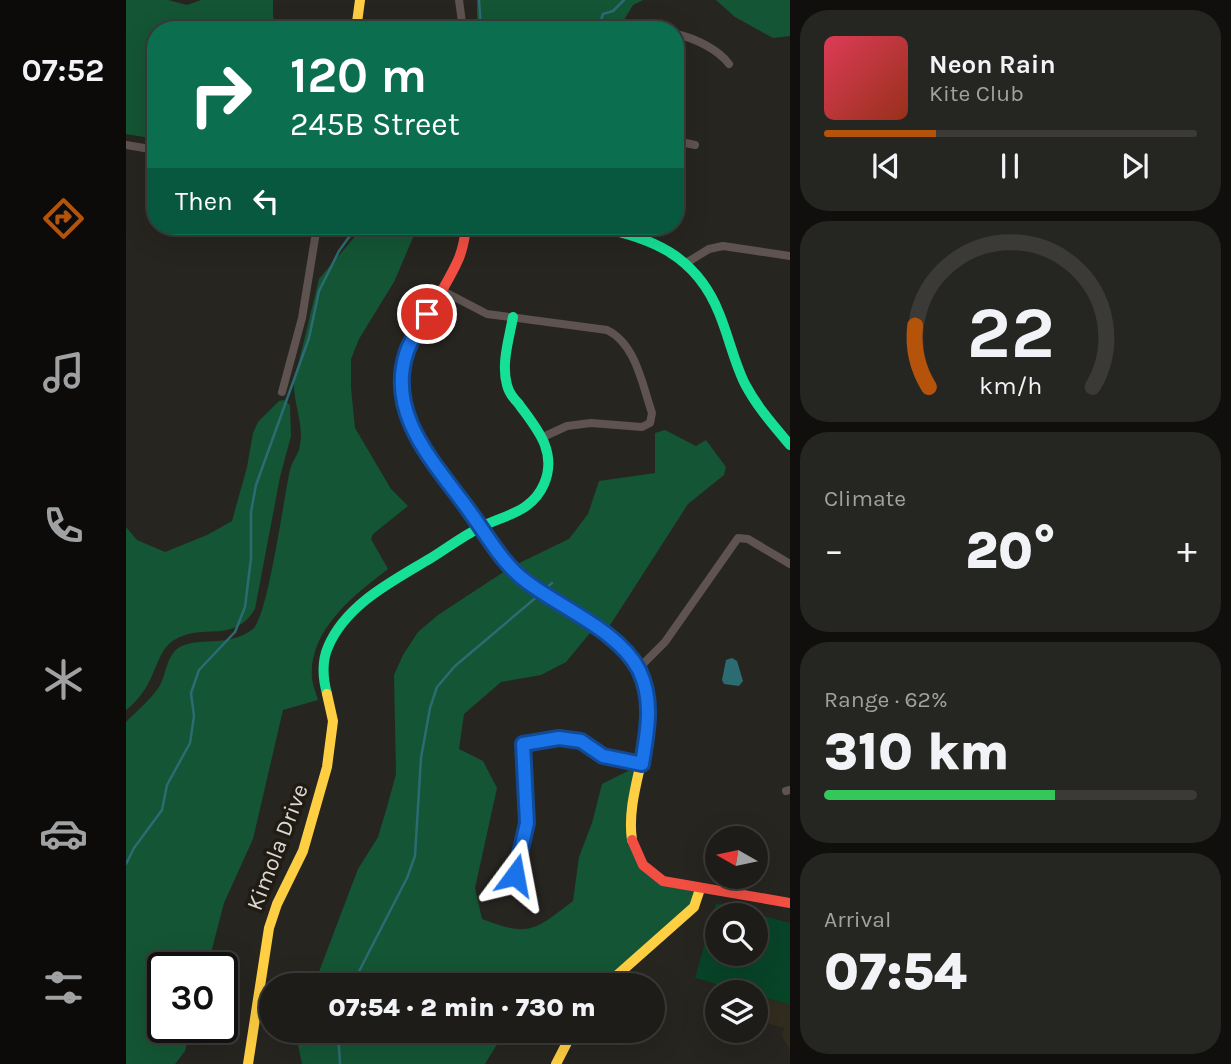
<!DOCTYPE html>
<meta charset="utf-8">
<style>
:root{--surface:#1d1c18;--page:#252521;--text:#f1f3f6;--muted:#a0a1a2;--line:#3b3a37;--accent:#b45309}
body{margin:0;font-family:Karla,sans-serif;background:var(--page);color:var(--text);height:100vh;display:flex;flex-direction:column;font-size:26px;white-space:nowrap}
*{box-sizing:border-box;margin:0}
p{font-size:23px;color:var(--muted)}
.icon{flex:none;width:38px;height:38px;fill:none;stroke:currentColor;stroke-width:2;stroke-linecap:round;stroke-linejoin:round}
.map{position:relative;flex:1;overflow:hidden}
.sheet{display:flex;flex-direction:column;gap:10px;padding:10px;background:#100f0d;width:441px}
.sheet>*{flex:none}
.guide{position:absolute;left:21px;top:21px;width:537px;height:214px;border-radius:28px;box-shadow:0 7px 28px #0002,0 0 0 2px var(--line);background:#0b6e4f;color:#fff;overflow:hidden}
.needle{width:46px;rotate:279deg}
.controls{position:absolute;left:579px;top:826px;display:grid;gap:14px}
.controls a{display:grid;place-items:center;width:63px;height:63px;border-radius:50%;background:var(--surface);box-shadow:0 7px 28px #0002,0 0 0 2px var(--line);font-size:35px}
.speed{position:absolute;left:21px;top:952px;display:flex;gap:14px;font-size:35px;font-weight:700;text-align:center}
.speed>*{display:grid;place-content:center;width:91px;height:91px;border-radius:50%;background:var(--surface);box-shadow:0 7px 28px #0002,0 0 0 2px var(--line);line-height:1}
.speed .limit{border:4px solid #111;border-radius:10px;background:#fff;color:#111}
.pin{position:absolute;display:grid;place-items:center;width:60px;height:60px;color:#fff;margin:-30px;border:4px solid #fff;border-radius:50%;box-shadow:0 2px 7px #0007}
.me{position:absolute;width:77px;margin:-38px;rotate:13deg;stroke-linejoin:round;filter:drop-shadow(0 0 5px #0008)}
.turn{display:flex;align-items:center;gap:24px;height:147px;padding:0 28px;font-size:32px}
.turn .icon{width:91px;height:91px;stroke-width:2.5}
.turn b{display:block;font-size:49px;line-height:60px}
.then{display:flex;align-items:center;height:66px;padding:0 28px;background:#0003;gap:14px;font-size:26px}
.big{font-size:52px;font-weight:800;line-height:1.1}
.sheet .card{flex:1;display:flex;flex-direction:column;justify-content:center;gap:10px;min-width:0;padding:0 24px;border-radius:28px;background:var(--page)}
.sheet .dial{align-items:center;gap:0}
.dial svg{height:182px;overflow:visible;fill:none;stroke:var(--line);stroke-width:7;stroke-linecap:round;text-anchor:middle}
.dial text{fill:var(--text);stroke:none}
.song{display:flex;align-items:center;gap:21px}
.cover{width:84px;height:84px;border-radius:10px;background:linear-gradient(135deg,hsl(350 70% 55%),hsl(10 70% 35%))}
.played{height:7px;border-radius:4px;background:linear-gradient(90deg,var(--accent) 30%,var(--line) 30%)}
.keys{display:flex;justify-content:space-around;direction:ltr}
.heat{display:flex;justify-content:space-between;align-items:center;font-size:38px;direction:ltr}
.charge{height:10px;border-radius:5px;background:linear-gradient(90deg,#34c759 62%,var(--line) 0)}
.trip{position:absolute;left:133px;top:973px;width:406px;height:70px;border-radius:35px;background:var(--surface);box-shadow:0 7px 28px #0002,0 0 0 2px var(--line);font-weight:800;line-height:70px;text-align:center}
main{display:flex;flex:1;min-height:0}
.tabs{display:flex;flex-direction:column;width:126px;justify-content:space-around;align-items:center;background:#0c0b0a;color:var(--muted)}
.tabs .icon{width:49px;height:49px}
.tabs .selected{color:var(--accent)}
.tabs b{font-size:32px;color:var(--text)}
.map>svg:first-child{display:block}
.built{fill:#322c1e}
.green{fill:#084428;fill-rule:evenodd}
.forest{fill:#145535}
.water{fill:#2b6c72}
.lines{fill:none;stroke-linecap:round;stroke-linejoin:round}
.stream{stroke:#2b6c72;stroke-width:2.5}
.street{stroke:#5f5350;stroke-width:8}
.fast{stroke:#16e098;stroke-width:10}
.slow{stroke:#ffcf43;stroke-width:10}
.jam{stroke:#f24e42;stroke-width:10}
.route-casing{stroke:#114b97;stroke-width:18}
.route{stroke:#1a73e8;stroke-width:12}
.labels{text-anchor:middle;stroke-width:7;stroke-linejoin:round;paint-order:stroke}
.street-label{font-size:23px;fill:#dad8d2;stroke:#201c13}
</style>
<main>
<nav class="tabs">
<b>07:52</b>
<svg class="icon selected" aria-label="directions" viewBox="0 0 24 24"><path d="M12 3l9 9-9 9-9-9zM9 14v-3h6M13 9l2 2-2 2"/></svg>
<svg class="icon" aria-label="music" viewBox="0 0 24 24"><path d="M9 18V5l10-2v13"/><circle cx="6" cy="18" r="3"/><circle cx="16" cy="16" r="3"/></svg>
<svg class="icon" aria-label="phone" viewBox="0 0 24 24"><path d="M5 4h4l2 5-3 2q2 4 5 5l2-3 5 2v4C11 20 4 13 5 4z"/></svg>
<svg class="icon" aria-label="climate" viewBox="0 0 24 24"><path d="M12 3v18M4 7l16 10M4 17L20 7"/></svg>
<svg class="icon" aria-label="car" viewBox="0 0 24 24"><path d="M5 17H2v-5l4-1 3-4h7l3 4 3 1v5h-3M9 17h6M6 11h13"/><circle cx="7" cy="17" r="2"/><circle cx="17" cy="17" r="2"/></svg>
<svg class="icon" aria-label="filters" viewBox="0 0 24 24"><path d="M4 7h16M4 17h16"/><circle cx="9" cy="7" r="2"/><circle cx="15" cy="17" r="2"/></svg>
</nav>
<div class="map">
<svg width="664" height="1064" viewBox="0 0 664 1064">
<rect width="100%" height="100%" fill="#272520"/>
<!-- built -->
<path class="built" d="M630,996L664,1005V1064L663,1048L656,1036L658,1028L634,1021L630,1018Z"/>
<!-- green -->
<path class="green" d="M590,903L664,923V1005L630,995V992H619L569,978ZM592,915H630V954H592Z"/>
<!-- forest -->
<path class="forest" d="M0,0H42L61,5L75,0H147V16L151,30H30V139L0,134Z
M351,0H517L507,5L492,30H351Z
M590,0H664V36L647,38L609,17Z
M233,226H292L268,282L233,339L225,359V388L229,428L265,489L282,506L247,534L245,539L262,569C228,595 182,630 186,679C187,686 190,693 192,700L157,710L127,839L98,903L81,968H37V1027H65L59,1051L49,1064H0V722C11,711 24,700 33,687C40,676 40,658 51,649C69,635 102,649 127,629C142,616 158,496 164,470C166,461 173,454 174,445C178,424 167,403 168,382L193,279L231,234Z
M158,400L164,405L165,436L154,477L129,609C107,644 79,623 50,639C35,646 31,667 24,680C18,692 10,702 0,710V527L11,540L39,552L81,535L106,521L121,467L127,433L132,422L153,401Z
M539,430L570,446L580,440L600,467L598,475L562,504L479,633L469,627L440,662L415,675L375,682L338,714L333,749L357,761L371,788L349,888L356,919C403,937 408,931 447,901L453,857L466,823L476,784L516,764L505,832L527,875L574,889L570,904L480,985H188L232,869L252,837L261,807L270,774L268,675L277,655L292,632L312,615L385,567L443,539L462,514L473,481L529,473V433Z
M174,1031H379L359,1064H176L171,1040Z"/>
<!-- water -->
<path class="water" d="M606,658L611,661L617,681L613,686L598,684L596,680L600,660Z"/>
<g class="lines">
<!-- stream -->
<path class="stream" d="M353,0L355,30
M465,30L474,23L477,14L487,11L498,0
M418,590L426,583
M0,864L8,848L36,810L41,785L64,743L68,716L65,693L73,670L109,632L119,607L125,558V512L130,485L183,338L193,291L213,251L231,226
M226,985L281,878L289,856L295,758L304,708L311,687L329,666L413,595
M212,1031L214,1064"/>
<!-- street -->
<path class="street" d="M333,0L337,30
M550,34C568,38 592,49 603,64
M550,141L569,145
M0,145L30,150
M560,263L583,249L597,246L664,256
M315,290L361,314L481,330C510,344 516,384 526,413L524,423L516,427L465,423L441,426L417,437
M156,392L176,318L191,226
M512,669L539,642L612,538L622,539L664,564
M660,791L664,790
M389,875L401,823L397,744L433,738L455,741L477,756L516,764"/>
<!-- fast -->
<path class="fast" d="M467,226C525,237 570,255 593,313C603,337 608,362 619,384C631,407 648,426 664,445
M201,694C197,679 195,663 202,647C220,604 267,581 305,558C321,548 337,536 355,527C379,515 406,512 418,484C432,451 410,428 392,403C387,398 383,393 381,385C375,364 383,339 387,317"/>
<!-- slow -->
<path class="slow" d="M230,30L234,0
M293,437C311,463 330,490 348,516C370,546 388,575 418,596C452,619 499,636 516,676C537,730 498,787 506,840
M480,985L568,907L574,889
M122,1064L143,928L151,904L177,851L201,767L207,721L201,694
M430,1064L447,1031"/>
<!-- jam -->
<path class="jam" d="M293,437C245,371 309,315 333,258C337,248 339,237 340,226
M506,840L517,865L537,881L664,903"/>
</g>
<g class="lines">
<!-- route casing -->
<g class="route-casing">
<path id="route" d="M301,314C294,326 286,338 281,351C259,415 310,464 344,512C361,535 377,565 401,582C435,608 493,631 513,670C528,701 521,732 516,764L477,756L455,741L433,738L397,744L401,823L389,875"/>
</g>
<!-- route -->
<use href="#route" class="route"/>
</g>
<g class="labels">
<!-- street labels -->
<g class="street-label">
<text transform="translate(151 847) rotate(-69)" y="8">Kimola Drive</text>
</g>
</g>
</svg>
<div class="controls">
<a><svg class="needle" viewBox="-14 -14 28 28"><path d="M0-13l5 13h-10z" fill="#e53935"/><path d="M0 13l5-13h-10z" fill="#a0a1a2"/></svg></a>
<a><svg class="icon" aria-label="search" viewBox="0 0 24 24"><circle cx="10" cy="10" r="6"/><path d="M15 15l6 6"/></svg></a>
<a><svg class="icon" aria-label="layers" viewBox="0 0 24 24"><path d="M12 4l9 5-9 5-9-5zM3 14l9 5 9-5"/></svg></a>
</div>
<div class="speed"><div class="limit">30</div></div>
<div class="pin" style="left:301px;top:314px;background:#d93025"><svg class="icon" aria-label="arrive" viewBox="0 0 24 24"><path d="M6 21V4h12l-3 4 3 4H6"/></svg></div>
<svg class="me" style="left:389px;top:875px" viewBox="-20 -20 40 40"><path d="M0-17L14 15 0 8-14 15z" fill="#1a73e8" stroke="#fff" stroke-width="4"/></svg>
<div class="trip">07:54 · 2 min · 730 m</div>
<div class="guide">
<div class="turn"><svg class="icon" aria-label="right" viewBox="0 0 24 24"><path d="M7 20v-9h11M14 6l5 5-5 5"/></svg><div><b>120 m</b>245B Street</div></div>
<div class="then">Then<svg class="icon" aria-label="left" viewBox="0 0 24 24"><path d="M17 20v-9H6M10 6l-5 5 5 5"/></svg></div>
</div>
</div>
<section class="sheet">
<div class="card">
<div class="song"><i class="cover"></i><div><b>Neon Rain</b><p>Kite Club</p></div></div>
<div class="played"></div>
<div class="keys"><svg class="icon" aria-label="previous" viewBox="0 0 24 24"><path d="M18 5L8 12l10 7zM5 5v14"/></svg><svg class="icon" aria-label="pause" viewBox="0 0 24 24"><path d="M8 5v14M16 5v14"/></svg><svg class="icon" aria-label="next" viewBox="0 0 24 24"><path d="M6 5l10 7-10 7zM19 5v14"/></svg></div>
</div>
<div class="card dial"><svg viewBox="0 0 100 80">
<path d="M14 69A42 42 0 1 1 86 69"/>
<path d="M14 69A42 42 0 0 1 8 42" stroke="#b45309"/>
<text x="50" y="56" font-size="32" font-weight="700">22</text>
<text x="50" y="72" font-size="11">km/h</text>
</svg></div>
<div class="card"><p>Climate</p>
<div class="heat"><a>−</a><b class="big">20°</b><a>+</a></div>
</div>
<div class="card"><p>Range · 62%</p><b class="big">310 km</b><div class="charge"></div></div>
<div class="card"><p>Arrival</p><b class="big">07:54</b></div>
</section>
</main>
